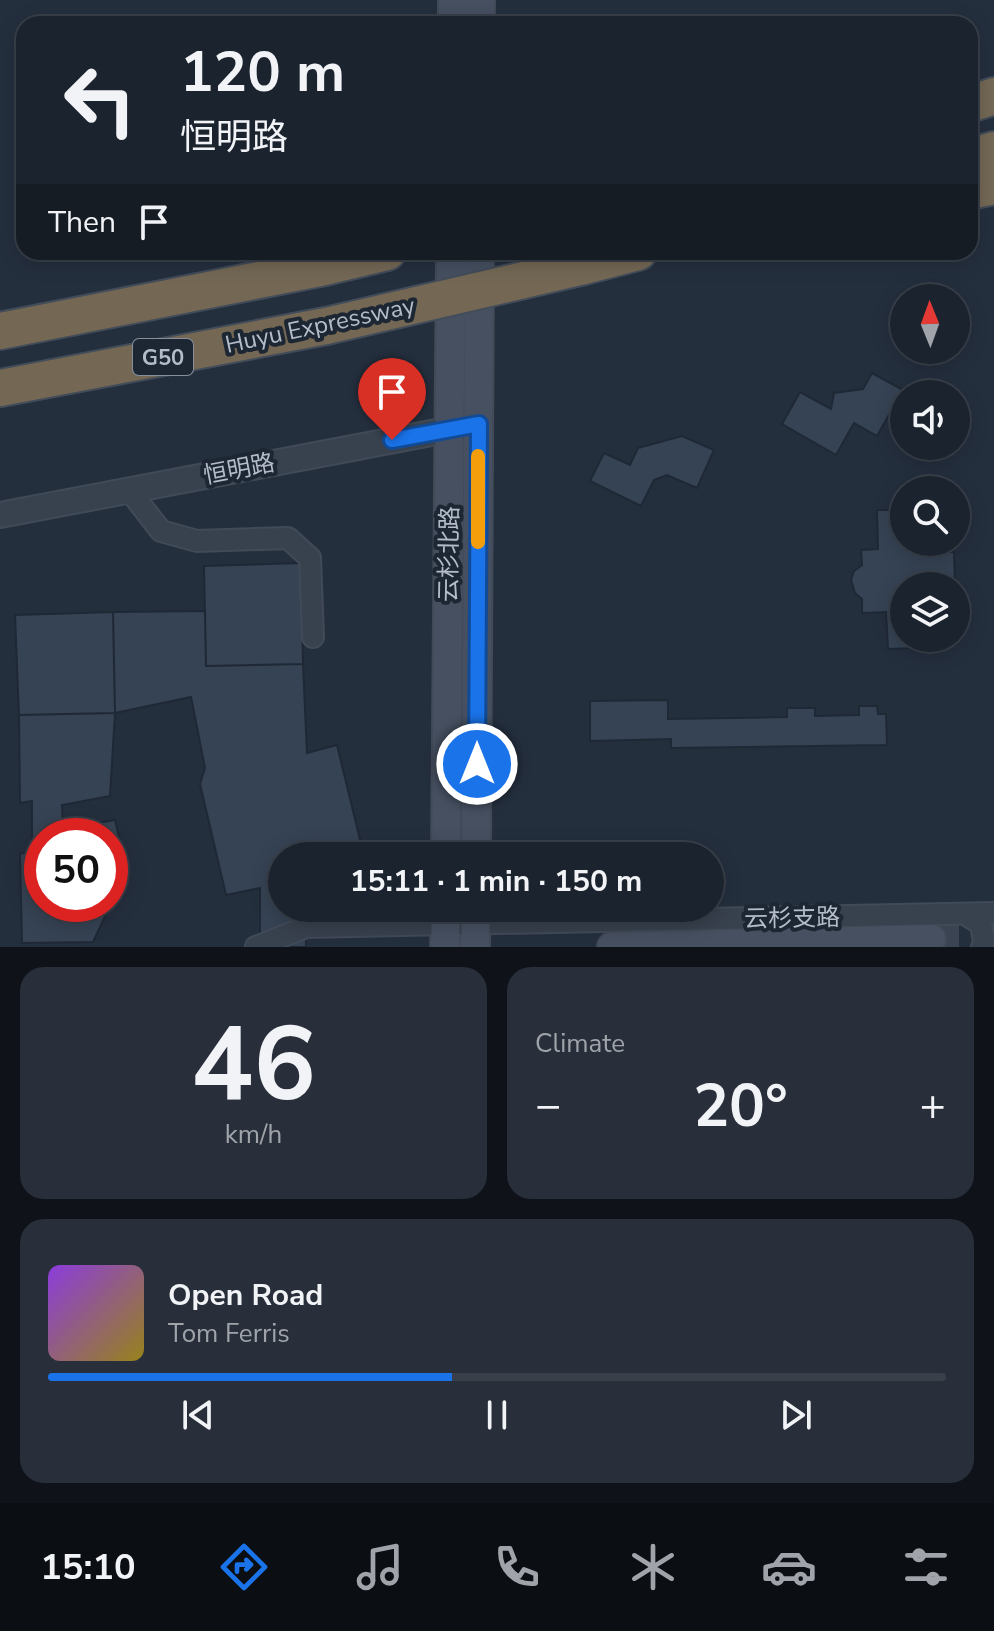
<!DOCTYPE html>
<meta charset="utf-8">
<style>
:root{--surface:#1b232e;--page:#282f3a;--text:#f1f3f6;--muted:#a0a4aa;--line:#39404a;--accent:#1a73e8}
body{margin:0;font-family:"Nunito Sans","Noto Sans SC",sans-serif;background:var(--page);color:var(--text);height:100vh;display:flex;flex-direction:column;font-size:30px;white-space:nowrap}
*{box-sizing:border-box;margin:0}
p{font-size:26px;color:var(--muted)}
.icon{flex:none;width:44px;height:44px;fill:none;stroke:currentColor;stroke-width:2;stroke-linecap:round;stroke-linejoin:round}
.map{position:relative;height:947px;overflow:hidden}
.panel{display:flex;flex-direction:column;gap:20px;padding:20px;background:#0f1319;flex:1}
.panel>*{flex:none}
.top-card{position:absolute;left:16px;top:16px;width:962px;height:244px;border-radius:24px;box-shadow:0 4px 20px #0003,0 0 0 2px var(--line);background:#1b232e;color:var(--text);overflow:hidden}
.needle{width:52px;rotate:359deg}
.tools{position:absolute;left:890px;top:284px;display:grid;gap:16px}
.tools a{display:grid;place-items:center;width:80px;height:80px;border-radius:50%;background:var(--surface);box-shadow:0 4px 20px #0003,0 0 0 2px var(--line);font-size:40px}
.speed{position:absolute;left:24px;top:818px;display:flex;gap:16px;font-size:40px;font-weight:700;text-align:center}
.speed>*{display:grid;place-content:center;width:104px;height:104px;border-radius:50%;background:var(--surface);box-shadow:0 4px 20px #0003,0 0 0 2px var(--line);line-height:1}
.speed .limit{border:12px solid #d22;background:#fff;color:#111}
.pin{position:absolute;display:grid;place-items:center;width:68px;height:68px;color:#fff;margin:-82px -34px;border-radius:50% 50% 50% 0;rotate:-45deg;box-shadow:0 0 8px #0007}
.pin .icon{rotate:45deg}
.me{position:absolute;width:88px;margin:-44px;rotate:0deg;stroke-linejoin:round;filter:drop-shadow(0 0 6px #0008)}
.turn{display:flex;align-items:center;gap:28px;height:168px;padding:0 32px;font-size:36px}
.turn .icon{width:104px;height:104px;stroke-width:2.5}
.turn b{display:block;font-size:56px;line-height:68px}
.then{display:flex;align-items:center;height:76px;padding:0 32px;background:#0003;gap:16px;font-size:30px}
.big{font-size:60px;font-weight:700;line-height:1.1}
.panel .tile{flex:1;display:flex;flex-direction:column;justify-content:center;gap:12px;min-width:0;padding:0 28px;border-radius:24px;background:var(--page)}
.panel .dial{align-items:center;gap:0}
.dial b{font-size:104px;line-height:1}
.song{display:flex;align-items:center;gap:24px}
.cover{width:96px;height:96px;border-radius:12px;background:linear-gradient(135deg,hsl(270 70% 55%),hsl(50 70% 35%))}
.played{height:8px;border-radius:4px;background:linear-gradient(90deg,var(--accent) 45%,var(--line) 45%)}
.keys{display:flex;justify-content:space-around;direction:ltr}
.heat{display:flex;justify-content:space-between;align-items:center;font-size:44px;direction:ltr}
.panel .tiles{flex:1;display:grid;gap:20px;grid-template-columns:1fr 1fr}
.tile:last-child{grid-column:span 2}
.trip{position:absolute;left:268px;top:842px;width:456px;height:80px;border-radius:40px;background:var(--surface);box-shadow:0 4px 20px #0003,0 0 0 2px var(--line);font-weight:700;line-height:80px;text-align:center}
.tabs{display:flex;height:128px;justify-content:space-around;align-items:center;background:#0b0e12;color:var(--muted)}
.tabs .icon{width:56px;height:56px}
.tabs .current{color:var(--accent)}
.tabs b{font-size:36px;color:var(--text)}
.map>svg:first-child{display:block}
.building{fill:#364354;stroke:#1f2835;stroke-width:2;fill-rule:evenodd}
.lines{fill:none;stroke-linecap:round;stroke-linejoin:round}
.secondary-tunnel{stroke:#3a4453;stroke-width:28;stroke-dasharray:28 14;stroke-linecap:butt}
.minor-casing{stroke:#414a57;stroke-width:24}
.tertiary-casing{stroke:#414a57;stroke-width:28}
.secondary-casing{stroke:#414a57;stroke-width:32}
.motorway-casing{stroke:#434c59;stroke-width:40}
.minor{stroke:#38414e;stroke-width:20}
.tertiary{stroke:#38414e;stroke-width:24}
.secondary{stroke:#465061;stroke-width:28}
.motorway{stroke:#746855;stroke-width:36}
.motorway-bridge-casing{stroke:#434c59;stroke-width:40;stroke-linecap:butt}
.motorway-bridge{stroke:#746855;stroke-width:36}
.route-casing{stroke:#114b97;stroke-width:20}
.route{stroke:#1a73e8;stroke-width:14}
.slow{stroke:#f59e0b;stroke-width:14}
.labels{text-anchor:middle;stroke-width:8;stroke-linejoin:round;paint-order:stroke}
.shield{fill:#1d2633;stroke:#878f9c;stroke-width:2}
.shield-label{font-size:22px;font-weight:bold;fill:#b4bcc9}
.street-label{font-size:24px;fill:#b4bcc9;stroke:#1d2633}
</style>
<div class="map">
<svg width="994" height="947" viewBox="0 0 994 947">
<rect width="100%" height="100%" fill="#242f3e"/>
<!-- building -->
<path class="building" d="M872,373L903,390L877,436L854,423L836,455L782,424L800,392L831,409L834,393L863,389Z
M682,436L714,450L697,488L667,475L654,480L641,506L590,481L604,453L630,465L638,448Z
M877,510H904V542H943V552H954L955,586H904V638H949V647L888,649L886,612L862,613V599L855,593L851,580L854,571L862,565L861,550L878,549Z
M301,563L303,664L206,666L204,566Z
M205,611L206,666L303,664L307,753L337,745L364,856H282V908H313L306,910V947H260V888L226,895L200,784L205,768L191,697L115,713L113,612Z
M113,612L115,713L19,715L15,615Z
M668,700V719L787,717V708H815V716L859,715V706H877L878,714H886L887,745L671,748V739L590,741V701Z
M115,713L110,796L62,805L63,829L115,820L127,870L93,942L22,943L20,854L32,850V801L20,803L19,715ZM42,836H110V904H42Z"/>
<g class="lines">
<!-- secondary-tunnel -->
<path class="secondary-tunnel" d="M931,939H994"/>
<!-- minor casing -->
<g class="minor-casing">
<path id="minor" d="M129,490L161,531L197,541L288,538L310,558L313,637
M965,914L981,924L984,942L982,947
M256,947L306,927L994,913"/>
</g>
<!-- tertiary casing -->
<g class="tertiary-casing">
<path id="tertiary" d="M0,515L468,426"/>
</g>
<!-- secondary casing -->
<g class="secondary-casing">
<path id="secondary" d="M453,24V0
M480,24V0
M446,856L451,252
M476,856L479,252
M445,947L446,908
M475,947L476,908
M612,947L931,939"/>
</g>
<!-- motorway casing -->
<g class="motorway-casing">
<path id="motorway" d="M970,104L994,96
M970,157L994,150
M970,191L994,186
M584,266L638,252
M0,331L320,268L387,252
M0,388L326,326"/>
</g>
<!-- minor -->
<use href="#minor" class="minor"/>
<!-- tertiary -->
<use href="#tertiary" class="tertiary"/>
<!-- secondary -->
<use href="#secondary" class="secondary"/>
<!-- motorway -->
<use href="#motorway" class="motorway"/>
<!-- motorway-bridge casing -->
<g class="motorway-bridge-casing">
<path id="motorway-bridge" d="M326,326L584,266"/>
</g>
<!-- motorway-bridge -->
<use href="#motorway-bridge" class="motorway-bridge"/>
</g>
<g class="lines">
<!-- route casing -->
<g class="route-casing">
<path id="route" d="M392,440L479,424L477,764"/>
</g>
<!-- route -->
<use href="#route" class="route"/>
<!-- slow -->
<path class="slow" d="M478,542V456"/>
</g>
<g class="labels">
<!-- shield labels -->
<rect class="shield" x="133" y="339" width="60" height="36" rx="6"/>
<g class="shield-label">
<text x="163" y="365">G50</text>
</g>
<!-- street labels -->
<g class="street-label">
<text transform="translate(320 325) rotate(-12)" y="8">Huyu Expressway</text>
<text transform="translate(239 469) rotate(-11)" y="8">恒明路</text>
<text transform="translate(449 554) rotate(-89)" y="8">云杉北路</text>
<text transform="translate(792 918) rotate(-1)" y="8">云杉支路</text>
</g>
</g>
</svg>
<div class="tools">
<a><svg class="needle" viewBox="-14 -14 28 28"><path d="M0-13l5 13h-10z" fill="#e53935"/><path d="M0 13l5-13h-10z" fill="#a0a4aa"/></svg></a>
<a><svg class="icon" aria-label="sound" viewBox="0 0 24 24"><path d="M4 9h4l5-4v14l-5-4H4zM17 9q2 3 0 6"/></svg></a>
<a><svg class="icon" aria-label="search" viewBox="0 0 24 24"><circle cx="10" cy="10" r="6"/><path d="M15 15l6 6"/></svg></a>
<a><svg class="icon" aria-label="layers" viewBox="0 0 24 24"><path d="M12 4l9 5-9 5-9-5zM3 14l9 5 9-5"/></svg></a>
</div>
<div class="speed"><div class="limit">50</div></div>
<div class="pin" style="left:392px;top:440px;background:#d93025"><svg class="icon" aria-label="arrive" viewBox="0 0 24 24"><path d="M6 21V4h12l-3 4 3 4H6"/></svg></div>
<svg class="me" style="left:477px;top:764px" viewBox="-20 -20 40 40"><circle r="17" fill="#1a73e8" stroke="#fff" stroke-width="3"/><path d="M0-11L8 9 0 5-8 9z" fill="#fff"/></svg>
<div class="trip">15:11 · 1 min · 150 m</div>
<div class="top-card">
<div class="turn"><svg class="icon" aria-label="left" viewBox="0 0 24 24"><path d="M17 20v-9H6M10 6l-5 5 5 5"/></svg><div><b>120 m</b>恒明路</div></div>
<div class="then">Then<svg class="icon" aria-label="arrive" viewBox="0 0 24 24"><path d="M6 21V4h12l-3 4 3 4H6"/></svg></div>
</div>
</div>
<section class="panel">
<div class="tiles">
<div class="tile dial"><b>46</b><p>km/h</p></div>
<div class="tile"><p>Climate</p>
<div class="heat"><a>−</a><b class="big">20°</b><a>+</a></div>
</div>
<div class="tile">
<div class="song"><i class="cover"></i><div><b>Open Road</b><p>Tom Ferris</p></div></div>
<div class="played"></div>
<div class="keys"><svg class="icon" aria-label="previous" viewBox="0 0 24 24"><path d="M18 5L8 12l10 7zM5 5v14"/></svg><svg class="icon" aria-label="pause" viewBox="0 0 24 24"><path d="M8 5v14M16 5v14"/></svg><svg class="icon" aria-label="next" viewBox="0 0 24 24"><path d="M6 5l10 7-10 7zM19 5v14"/></svg></div>
</div>
</div>
</section>
<nav class="tabs">
<b>15:10</b>
<svg class="icon current" aria-label="directions" viewBox="0 0 24 24"><path d="M12 3l9 9-9 9-9-9zM9 14v-3h6M13 9l2 2-2 2"/></svg>
<svg class="icon" aria-label="music" viewBox="0 0 24 24"><path d="M9 18V5l10-2v13"/><circle cx="6" cy="18" r="3"/><circle cx="16" cy="16" r="3"/></svg>
<svg class="icon" aria-label="phone" viewBox="0 0 24 24"><path d="M5 4h4l2 5-3 2q2 4 5 5l2-3 5 2v4C11 20 4 13 5 4z"/></svg>
<svg class="icon" aria-label="climate" viewBox="0 0 24 24"><path d="M12 3v18M4 7l16 10M4 17L20 7"/></svg>
<svg class="icon" aria-label="car" viewBox="0 0 24 24"><path d="M5 17H2v-5l4-1 3-4h7l3 4 3 1v5h-3M9 17h6M6 11h13"/><circle cx="7" cy="17" r="2"/><circle cx="17" cy="17" r="2"/></svg>
<svg class="icon" aria-label="filters" viewBox="0 0 24 24"><path d="M4 7h16M4 17h16"/><circle cx="9" cy="7" r="2"/><circle cx="15" cy="17" r="2"/></svg>
</nav>
